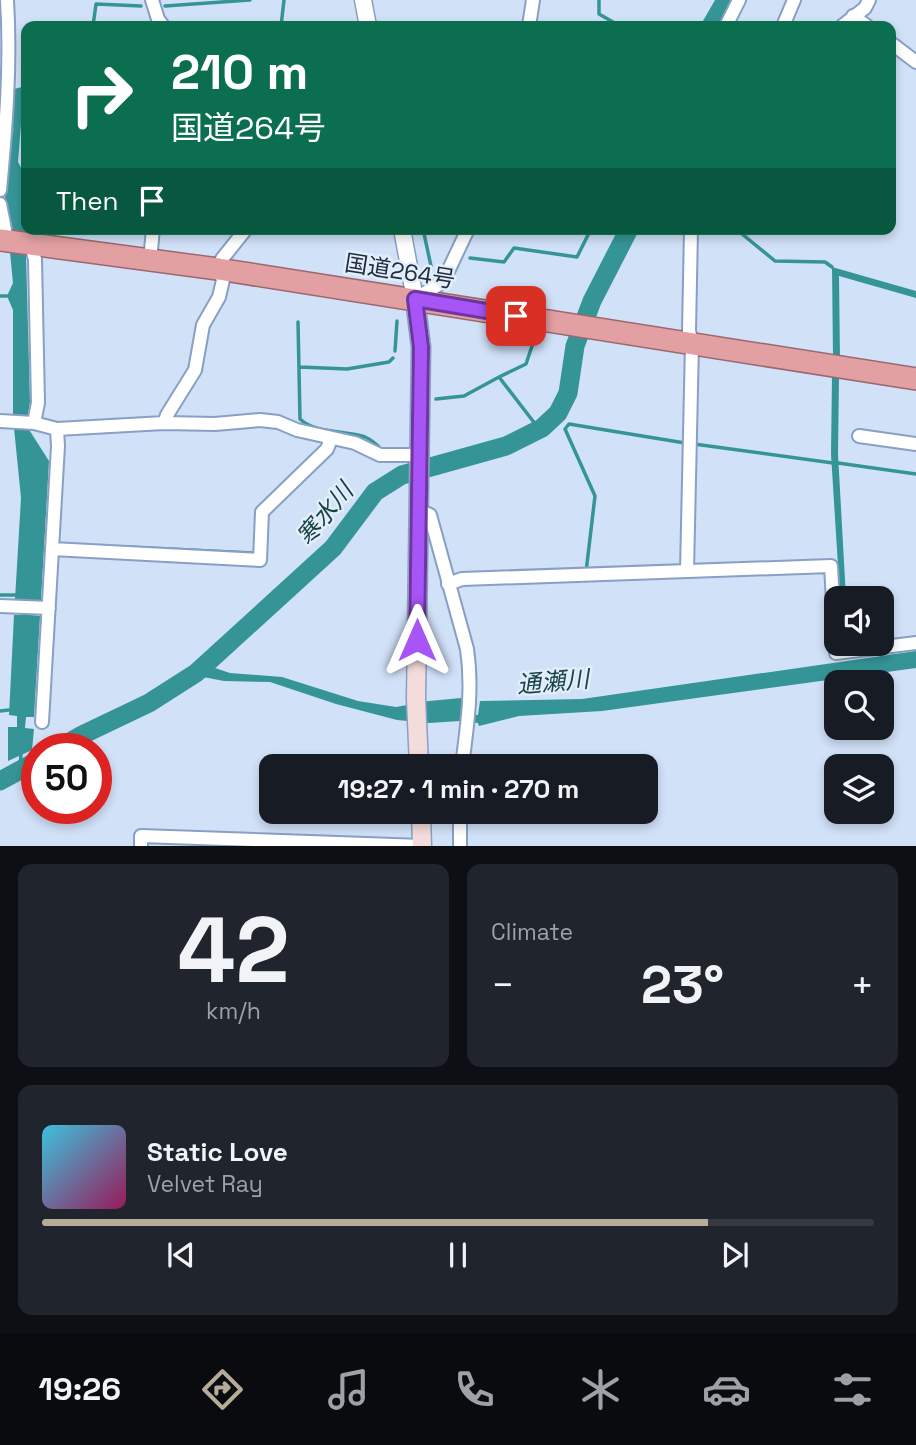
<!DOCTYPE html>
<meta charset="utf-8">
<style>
:root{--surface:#171b24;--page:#20242c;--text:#f1f3f6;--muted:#9ea1a6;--line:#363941;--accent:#b6aa98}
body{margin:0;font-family:"Space Grotesk","Noto Sans JP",sans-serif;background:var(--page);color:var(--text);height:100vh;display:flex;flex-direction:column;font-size:26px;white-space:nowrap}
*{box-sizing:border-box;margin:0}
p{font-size:23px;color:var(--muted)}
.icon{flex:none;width:38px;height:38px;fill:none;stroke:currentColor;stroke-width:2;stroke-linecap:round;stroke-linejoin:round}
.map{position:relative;height:846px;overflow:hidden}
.sheet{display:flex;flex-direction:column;gap:18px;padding:18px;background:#0d0f14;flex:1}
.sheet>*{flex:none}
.guide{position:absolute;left:21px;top:21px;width:875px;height:214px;border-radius:14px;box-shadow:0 4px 10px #0003;background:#0b6e4f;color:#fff;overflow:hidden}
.fabs{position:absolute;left:824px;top:586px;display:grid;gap:14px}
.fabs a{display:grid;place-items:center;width:70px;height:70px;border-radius:14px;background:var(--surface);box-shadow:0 4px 10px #0003;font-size:35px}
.speed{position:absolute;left:21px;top:733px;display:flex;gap:14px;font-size:35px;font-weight:700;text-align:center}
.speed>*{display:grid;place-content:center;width:91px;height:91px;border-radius:50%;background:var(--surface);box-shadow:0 4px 10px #0003;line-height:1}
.speed .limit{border:10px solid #d22;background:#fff;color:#111}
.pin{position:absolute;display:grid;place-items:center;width:60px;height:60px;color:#fff;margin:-30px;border-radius:14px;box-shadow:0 4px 10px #0006}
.me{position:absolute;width:77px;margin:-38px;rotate:0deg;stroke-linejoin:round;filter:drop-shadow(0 0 5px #0008)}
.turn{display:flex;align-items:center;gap:24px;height:147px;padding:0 35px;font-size:32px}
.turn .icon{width:91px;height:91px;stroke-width:2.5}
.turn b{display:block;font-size:49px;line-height:60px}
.then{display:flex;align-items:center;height:66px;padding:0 35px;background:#0003;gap:14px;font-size:26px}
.big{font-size:52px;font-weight:700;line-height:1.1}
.sheet .card{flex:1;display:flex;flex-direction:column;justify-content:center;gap:10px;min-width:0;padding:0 24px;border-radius:14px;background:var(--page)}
.sheet .dial{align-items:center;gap:0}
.dial b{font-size:91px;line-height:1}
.song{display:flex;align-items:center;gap:21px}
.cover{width:84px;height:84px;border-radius:10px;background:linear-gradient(135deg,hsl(190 70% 55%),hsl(330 70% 35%))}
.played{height:7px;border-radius:4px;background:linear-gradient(90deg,var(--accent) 80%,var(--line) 80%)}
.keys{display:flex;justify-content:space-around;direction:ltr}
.heat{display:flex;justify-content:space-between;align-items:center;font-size:38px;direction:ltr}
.sheet .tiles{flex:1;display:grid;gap:18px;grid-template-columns:1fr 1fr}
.card:last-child{grid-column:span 2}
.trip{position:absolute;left:259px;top:754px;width:399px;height:70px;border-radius:14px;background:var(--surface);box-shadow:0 4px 10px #0003;font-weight:700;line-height:70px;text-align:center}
.tab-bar{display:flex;height:112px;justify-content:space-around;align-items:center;background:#090b0e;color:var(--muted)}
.tab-bar .icon{width:49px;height:49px}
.tab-bar .current{color:var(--accent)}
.tab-bar b{font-size:32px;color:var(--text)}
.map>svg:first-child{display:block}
.water{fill:#359596}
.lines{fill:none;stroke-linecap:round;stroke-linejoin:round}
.stream{stroke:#359596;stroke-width:3.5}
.river{stroke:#359596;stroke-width:19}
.minor-casing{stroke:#87a0c3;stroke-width:16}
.tertiary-casing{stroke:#87a0c3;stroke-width:19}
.secondary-casing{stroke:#87a0c3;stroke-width:21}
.trunk-casing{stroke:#9b686f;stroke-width:24}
.minor{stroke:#fff;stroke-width:12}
.tertiary{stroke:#fff;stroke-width:16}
.secondary{stroke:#f4dbdc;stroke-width:18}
.trunk{stroke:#e3a0a3;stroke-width:21}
.route-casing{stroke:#6d37a1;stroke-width:18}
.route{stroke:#a855f7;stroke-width:12}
.labels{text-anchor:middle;stroke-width:5;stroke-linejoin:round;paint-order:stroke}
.street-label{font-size:23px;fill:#222c3a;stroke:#e3eefd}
.water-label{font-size:24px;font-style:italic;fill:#194444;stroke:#e3eefd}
</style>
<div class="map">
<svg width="916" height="847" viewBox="0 0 916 847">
<rect width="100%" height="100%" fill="#d1e1f8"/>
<!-- water -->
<path class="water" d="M26,86V94L23,99L18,162L26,177V198L22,209L27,235L11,233L5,199L10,139C16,131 12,127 12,119C12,113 12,107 13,102L0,100V94H13L14,89Z
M10,252L26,254L30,402L27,420L28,428L49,461L41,600H32L31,615L40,616L34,717H26L25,728L34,729L32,750L8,761V727H17V716L9,715L14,615H23L24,600L15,599L21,498L13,418V310L7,296L13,283Z
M832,267L916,291V298L839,276L840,358H833Z
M832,376L839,377L838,454L846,598H840L831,454Z
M916,651V668L602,711L519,716L479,726L478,723L460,721L429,723L397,720L336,704L270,682L224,681L203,677L215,668L230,673L282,677L358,701L396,707L429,701L461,698V713L478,715L480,701L582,699Z"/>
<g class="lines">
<!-- stream -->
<path class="stream" d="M599,0V14L620,26
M165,6L250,0
M93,26L96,4L141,6
M281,26L284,0
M423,229L431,266
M736,229L775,261L825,262L832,267
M470,258L504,262L514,248L577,257L591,229
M0,296H7
M298,322L300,419C315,434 346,430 365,437C370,439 375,443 379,447
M534,340L526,364L499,377L536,425L542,428
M395,351L397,321
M300,367L347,369L389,362L393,358
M436,399L464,396L499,377
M694,444L833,463
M838,463L916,474
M128,547L252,553
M586,572L595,496L565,429L569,424L685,443
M0,595H15
M0,711L9,710
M20,770L21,753"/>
<!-- river -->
<path class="river" d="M711,26L726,0
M58,749L82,735L149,703L196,673L333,548L375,492L402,475L506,446L542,428L558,413L568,393L575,346L592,301L629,229
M0,781L37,761"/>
<!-- minor casing -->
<g class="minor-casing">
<path id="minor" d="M152,0L158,19L163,26
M853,16L867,26
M529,26L533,0
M726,26L739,0
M783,26L794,0
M842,26L865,8L869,0
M891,43L916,62
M0,190C6,127 11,63 7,0
M0,204L7,240
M30,244L35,259L38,403L34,423
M150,260L153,229
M415,299L443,282L468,229
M0,421L34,423L57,429L164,423L215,424L260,420L278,422L297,430L355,443L380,455H419
M164,423L167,415L195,370L203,325L219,297L223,280L218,269L222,259L246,229
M859,436L916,444
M418,510L430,515L467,649C473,689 467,727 462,766
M52,549L260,560L262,512L327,449L331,439
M687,571L692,343L689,331L691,229
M448,584L462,579L831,566L836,653L916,643
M0,606L49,608
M42,722L58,446L57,429
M141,847V836L422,846
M460,847V812"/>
</g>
<!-- tertiary casing -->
<g class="tertiary-casing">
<path id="tertiary" d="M363,0L368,26
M402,229L415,299"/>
</g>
<!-- secondary casing -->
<g class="secondary-casing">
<path id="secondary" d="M415,299L421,347L416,699L419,766
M421,812L422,847"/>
</g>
<!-- trunk casing -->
<g class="trunk-casing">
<path id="trunk" d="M0,240L218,269L916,379"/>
</g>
<!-- minor -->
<use href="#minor" class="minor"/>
<!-- tertiary -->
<use href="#tertiary" class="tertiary"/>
<!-- secondary -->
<use href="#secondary" class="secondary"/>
<!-- trunk -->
<use href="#trunk" class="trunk"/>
</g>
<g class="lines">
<!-- route casing -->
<g class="route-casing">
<path id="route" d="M417,640L421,347L415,299L516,316"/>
</g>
<!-- route -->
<use href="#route" class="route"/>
</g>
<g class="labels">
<!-- street labels -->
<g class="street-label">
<text transform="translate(400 271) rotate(9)" y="8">国道264号</text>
</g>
<!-- water labels -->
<g class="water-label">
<text transform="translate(325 514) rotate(-50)" y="8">寒水川</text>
<text transform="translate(553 682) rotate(-5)" y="8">通瀬川</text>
</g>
</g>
</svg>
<div class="fabs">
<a><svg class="icon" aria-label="sound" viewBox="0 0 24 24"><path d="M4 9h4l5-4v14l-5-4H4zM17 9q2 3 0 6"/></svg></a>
<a><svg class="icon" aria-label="search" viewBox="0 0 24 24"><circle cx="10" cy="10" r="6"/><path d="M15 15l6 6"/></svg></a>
<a><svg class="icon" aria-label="layers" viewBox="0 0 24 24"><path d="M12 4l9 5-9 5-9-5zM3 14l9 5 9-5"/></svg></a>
</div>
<div class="speed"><div class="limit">50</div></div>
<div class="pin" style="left:516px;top:316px;background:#d93025"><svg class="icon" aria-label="arrive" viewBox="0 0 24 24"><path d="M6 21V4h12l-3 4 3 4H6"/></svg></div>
<svg class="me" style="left:417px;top:640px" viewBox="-20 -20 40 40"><path d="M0-17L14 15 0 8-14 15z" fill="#a855f7" stroke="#fff" stroke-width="4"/></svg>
<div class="trip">19:27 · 1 min · 270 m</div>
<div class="guide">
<div class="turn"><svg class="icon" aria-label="right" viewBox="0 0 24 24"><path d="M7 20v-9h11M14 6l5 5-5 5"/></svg><div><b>210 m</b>国道264号</div></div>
<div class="then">Then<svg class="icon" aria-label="arrive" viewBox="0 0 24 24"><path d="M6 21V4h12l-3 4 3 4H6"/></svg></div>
</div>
</div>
<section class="sheet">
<div class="tiles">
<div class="card dial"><b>42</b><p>km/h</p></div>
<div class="card"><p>Climate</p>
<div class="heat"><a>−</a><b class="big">23°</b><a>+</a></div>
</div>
<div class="card">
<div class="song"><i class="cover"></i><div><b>Static Love</b><p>Velvet Ray</p></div></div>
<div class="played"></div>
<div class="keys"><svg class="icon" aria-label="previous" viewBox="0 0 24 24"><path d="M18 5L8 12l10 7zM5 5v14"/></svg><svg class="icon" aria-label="pause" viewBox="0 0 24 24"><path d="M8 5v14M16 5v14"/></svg><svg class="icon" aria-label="next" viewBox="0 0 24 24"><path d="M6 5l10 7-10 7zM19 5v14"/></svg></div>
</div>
</div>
</section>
<nav class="tab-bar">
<b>19:26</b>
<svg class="icon current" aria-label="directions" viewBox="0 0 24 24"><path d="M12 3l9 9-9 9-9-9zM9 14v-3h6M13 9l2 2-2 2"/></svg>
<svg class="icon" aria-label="music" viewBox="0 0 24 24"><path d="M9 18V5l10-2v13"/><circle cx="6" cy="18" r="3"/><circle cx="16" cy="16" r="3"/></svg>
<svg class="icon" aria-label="phone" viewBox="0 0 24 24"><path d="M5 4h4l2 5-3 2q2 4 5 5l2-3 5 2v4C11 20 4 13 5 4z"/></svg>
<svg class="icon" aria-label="climate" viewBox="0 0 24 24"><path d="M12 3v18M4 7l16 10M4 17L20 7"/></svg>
<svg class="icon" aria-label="car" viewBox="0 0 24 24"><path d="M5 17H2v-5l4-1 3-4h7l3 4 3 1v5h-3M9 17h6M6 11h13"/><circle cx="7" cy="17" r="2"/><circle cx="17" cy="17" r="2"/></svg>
<svg class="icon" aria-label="filters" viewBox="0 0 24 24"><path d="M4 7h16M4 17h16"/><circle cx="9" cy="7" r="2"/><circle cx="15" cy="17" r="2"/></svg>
</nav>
